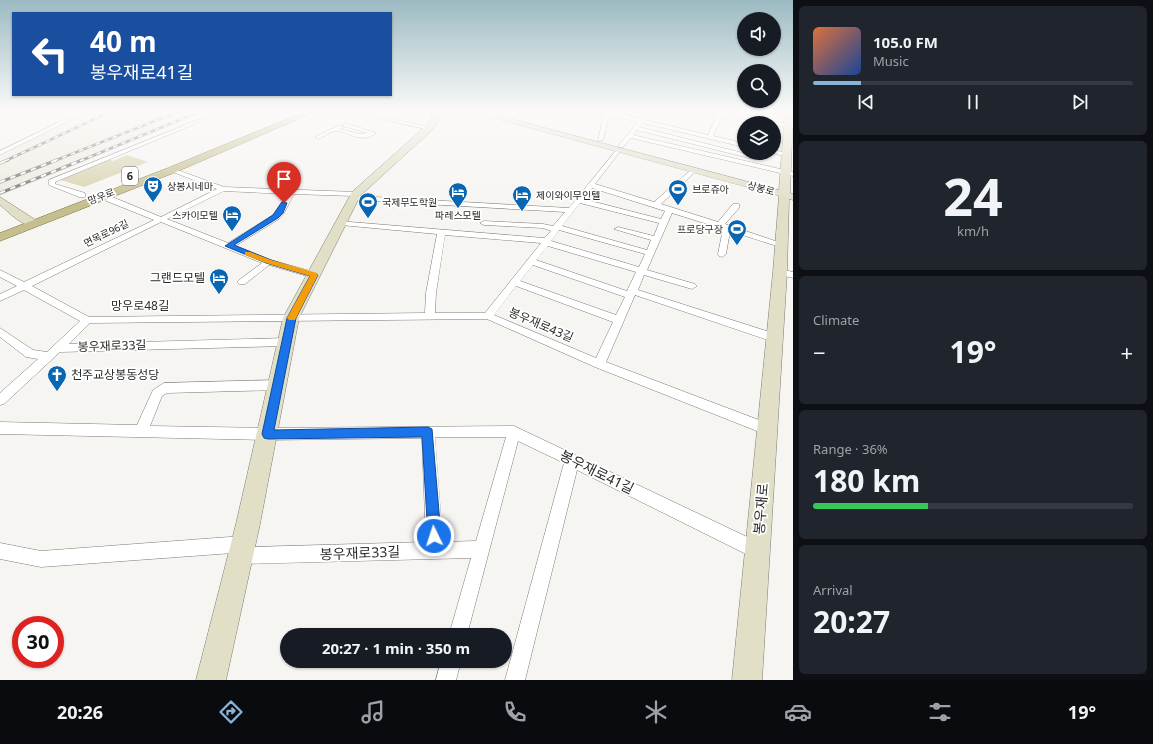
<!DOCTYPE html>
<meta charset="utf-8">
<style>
:root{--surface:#171b24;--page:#20242c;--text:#f1f3f6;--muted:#9ea1a6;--line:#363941;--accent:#88b4d8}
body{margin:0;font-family:"Noto Sans","Noto Sans KR",sans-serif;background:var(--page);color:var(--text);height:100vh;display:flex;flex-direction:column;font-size:15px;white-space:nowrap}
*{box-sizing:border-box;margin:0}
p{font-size:13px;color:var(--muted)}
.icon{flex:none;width:22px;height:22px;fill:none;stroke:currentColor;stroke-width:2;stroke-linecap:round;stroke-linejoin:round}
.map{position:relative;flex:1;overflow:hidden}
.details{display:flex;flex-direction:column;gap:6px;padding:6px;background:#0d0f14;width:360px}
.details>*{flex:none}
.top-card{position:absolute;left:12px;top:12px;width:380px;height:84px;border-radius:0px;box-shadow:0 1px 3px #0004;background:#1a4fa0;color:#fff;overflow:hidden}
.controls{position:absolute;left:737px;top:12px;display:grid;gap:8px}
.controls a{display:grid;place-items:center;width:44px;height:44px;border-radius:50%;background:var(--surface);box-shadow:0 1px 3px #0004;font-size:20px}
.speed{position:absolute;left:12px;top:616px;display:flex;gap:8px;font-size:20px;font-weight:700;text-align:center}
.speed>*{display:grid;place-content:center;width:52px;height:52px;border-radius:50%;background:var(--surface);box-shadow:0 1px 3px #0004;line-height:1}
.speed .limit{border:6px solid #d22;background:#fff;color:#111}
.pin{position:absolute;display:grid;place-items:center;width:34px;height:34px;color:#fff;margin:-41px -17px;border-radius:50% 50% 50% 0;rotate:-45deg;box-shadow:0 0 4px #0007}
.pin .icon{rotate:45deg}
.me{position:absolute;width:44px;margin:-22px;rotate:356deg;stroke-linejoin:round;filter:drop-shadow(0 0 3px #0008)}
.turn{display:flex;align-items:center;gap:14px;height:84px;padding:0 12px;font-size:18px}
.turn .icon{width:52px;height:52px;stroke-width:2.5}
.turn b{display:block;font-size:28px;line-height:34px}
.big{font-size:30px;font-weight:700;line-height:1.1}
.details .widget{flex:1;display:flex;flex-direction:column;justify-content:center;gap:6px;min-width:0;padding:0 14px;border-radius:6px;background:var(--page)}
.details .dial{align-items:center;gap:0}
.dial b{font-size:52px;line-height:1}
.song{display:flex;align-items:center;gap:12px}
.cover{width:48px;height:48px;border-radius:6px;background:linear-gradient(135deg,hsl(20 70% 55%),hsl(220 70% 35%))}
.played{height:4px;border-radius:2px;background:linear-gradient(90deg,var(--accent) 15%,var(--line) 15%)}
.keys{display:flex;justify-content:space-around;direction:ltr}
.heat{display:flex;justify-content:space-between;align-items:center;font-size:22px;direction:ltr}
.charge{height:6px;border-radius:3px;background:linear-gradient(90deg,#34c759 36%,var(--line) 0)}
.trip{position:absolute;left:280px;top:628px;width:232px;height:40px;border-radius:20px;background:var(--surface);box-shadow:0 1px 3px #0004;font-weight:700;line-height:40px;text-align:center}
.dock{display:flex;height:64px;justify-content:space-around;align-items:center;background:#090b0e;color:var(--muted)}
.dock .icon{width:28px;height:28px}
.dock .on{color:var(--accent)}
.dock b{font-size:18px;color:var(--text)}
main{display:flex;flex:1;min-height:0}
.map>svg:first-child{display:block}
.built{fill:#ecebe0}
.green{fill:#d6d2ad}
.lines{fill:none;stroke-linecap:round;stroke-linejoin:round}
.street-casing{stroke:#7c7b78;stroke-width:1}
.secondary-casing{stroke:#7c7b78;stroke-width:1}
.primary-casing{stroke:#776f3b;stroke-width:1}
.street{fill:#fff;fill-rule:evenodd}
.secondary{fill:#e2dfc7;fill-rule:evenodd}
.primary{fill:#c5be8f;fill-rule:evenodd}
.rail-far1-casing{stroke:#757473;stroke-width:2.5}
.rail-casing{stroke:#757473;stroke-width:3}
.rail-far1{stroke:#fff;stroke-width:1.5;stroke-dasharray:4.5;stroke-linecap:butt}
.rail{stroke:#fff;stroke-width:2;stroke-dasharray:5.5;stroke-linecap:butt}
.route{fill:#1a73e8;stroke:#114b97}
.slow{fill:#f59e0b}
.labels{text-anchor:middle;stroke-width:3.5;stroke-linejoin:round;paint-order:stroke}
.far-poi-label{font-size:10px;fill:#2c2b2a;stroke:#fff;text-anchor:start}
.far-street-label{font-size:10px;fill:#2c2b2a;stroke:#fff}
.shield{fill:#fff;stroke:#6b6b6a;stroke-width:1}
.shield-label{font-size:11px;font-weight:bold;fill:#2c2b2a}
.poi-label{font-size:12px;fill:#2c2b2a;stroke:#fff;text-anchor:end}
.street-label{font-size:12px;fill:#2c2b2a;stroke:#fff}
.near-street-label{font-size:14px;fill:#2c2b2a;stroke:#fff}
</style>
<main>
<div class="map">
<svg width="793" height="680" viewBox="0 0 793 680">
<rect width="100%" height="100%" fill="#f6f5f2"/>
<!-- built -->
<path class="built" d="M91,111H208L0,196V157L48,131Z"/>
<!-- green -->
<path class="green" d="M127,155L148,162L84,187L57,179L107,158L113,161Z"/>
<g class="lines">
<!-- street casing -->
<g class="street-casing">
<path id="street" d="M8,111L18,113L0,120V116L10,113Z
M82,111H88L0,155V151Z
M220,111H226L55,182V184L85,193V197H79L49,185V180Z
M348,111H356L433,128L430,130Z
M598,111H609L641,119L647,111H652L645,120L708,135L717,115L698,111L720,112L793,124V128L774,125V123L722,116L713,136L744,143V147L643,123L639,127L755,156V158L753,159L637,130L633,135L793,172V176L631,138L623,147H619V145L638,122L609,115L603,140L598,141L604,113Z
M764,111H772L792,116L789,118Z
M345,123L376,133C361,145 349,131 336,131C328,131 322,141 315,137L340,125L343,127L340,129L359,134L368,133L343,126Z
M618,148L621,150L595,184L654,202L692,169H696V171L661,204L718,222L733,204H739V208L725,224L784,244L780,247L730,231L726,254L722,257L719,256L718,254L723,229L672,213L647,270L695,284L697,286L692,289L644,275L638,290L779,335L780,338L779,341H771L635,295L606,362L772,425L774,429L772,433L767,435L762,433L595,367L487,319L90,323L69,344L287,338L293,342L287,346L60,352L4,404L0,405V393L38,359L26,357L0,337V328L33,350L47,352L80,321L24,290L0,301V294L17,286L0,277V270L24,282L154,220L99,198V194H105L161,217L217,189L170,171V169L172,168L224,187L356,192L360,194L357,196L569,208ZM592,188L665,211L661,219L583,199ZM224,191L287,194L273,215L228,243L167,219ZM294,194L353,196L350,198L354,200L565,212L553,226L543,224L484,221L480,223L484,225L543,228L551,231L544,238L338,221L337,223L341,225L437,234L426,293L425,313L89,317L32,286L161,222L262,263L239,280L237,282L239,284H245L269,265L314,278L317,277V273L271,260L235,246L279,219L284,213ZM580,203L659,223L654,236L618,227L614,229L651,240L647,250L562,226ZM559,230L645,254L639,267L551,241ZM445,235L541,243L485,313H435L436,293ZM548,246L636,272L627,291L536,260ZM533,265L625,297L616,315L520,281ZM516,286L613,322L596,358L494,315Z
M774,150L790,154L791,155L788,157L772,153H774Z
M780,269L793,272V278L777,274V270Z
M278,380L282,382L284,385L282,388L278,390L167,393L162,396L150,426L268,428L514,426L764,545L766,551L764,557L758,559L752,557L577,470L525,680H505L564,463L518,441L467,635H449L471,558L240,564L234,562L232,556L233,553L41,567L0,559V543L41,551L243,536L249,538L251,544L250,547L426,542L422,438L268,440L0,434V422L137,425L153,390L164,383ZM435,437H506L476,541L443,542Z
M441,661H461L456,680H436Z"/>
</g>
<!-- secondary casing -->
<g class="secondary-casing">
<path id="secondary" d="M432,111H440L438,121L432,130L360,196L299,318L260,524L226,680H196L236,524L283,318L352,192L426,126L430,121Z
M469,111H481L779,190L785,111H793L790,193L793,194V200L789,199L787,272L762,680H732L773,272L779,196Z
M0,197L37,221L39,223L37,225C24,229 10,213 0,205Z"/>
</g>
<!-- primary casing -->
<g class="primary-casing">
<path id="primary" d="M307,111H317L176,172L0,241V233L168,168Z"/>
</g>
<!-- street -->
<use href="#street" class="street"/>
<!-- secondary -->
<use href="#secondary" class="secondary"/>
<!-- primary -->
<use href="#primary" class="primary"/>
<!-- rail-far1 casing -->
<g class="rail-far1-casing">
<path id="rail-far1" d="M5,161L112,111
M54,161L180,111
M80,161L201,111"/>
</g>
<!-- rail casing -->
<g class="rail-casing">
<path id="rail" d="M0,163L8,160
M0,182L57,160
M0,193L82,160"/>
</g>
<!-- rail-far1 -->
<use href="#rail-far1" class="rail-far1"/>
<!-- rail -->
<use href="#rail" class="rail"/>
</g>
<!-- sky -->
<linearGradient id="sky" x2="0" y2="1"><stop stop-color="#9cbac2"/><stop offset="0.54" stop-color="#fbfaf9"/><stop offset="1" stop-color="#fbfaf9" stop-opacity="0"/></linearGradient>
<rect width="793" height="206" fill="url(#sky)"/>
<!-- route -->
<path class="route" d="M282,202L287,203L283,213L278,218L234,245L271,260L318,275L296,318L274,430L428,427L432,429L441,536L439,541L434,543L430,541L428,536L422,437L268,439L264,438L262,434L287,318L310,276L266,263L225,246L273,215Z"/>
<!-- slow -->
<path class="slow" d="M245,252H250L271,260L317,273L318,275L295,320H289L287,318L310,276L266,263L245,255Z"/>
<!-- icons -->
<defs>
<g id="theatre-pin" transform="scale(1)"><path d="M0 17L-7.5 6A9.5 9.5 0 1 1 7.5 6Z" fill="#0866b3" stroke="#fff"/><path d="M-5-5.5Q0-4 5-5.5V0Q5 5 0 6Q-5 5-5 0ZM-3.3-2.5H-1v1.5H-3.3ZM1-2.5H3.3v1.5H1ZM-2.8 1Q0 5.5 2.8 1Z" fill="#fff"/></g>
<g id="stadium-pin" transform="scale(1)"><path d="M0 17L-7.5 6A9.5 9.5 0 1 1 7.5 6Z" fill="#0866b3" stroke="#fff"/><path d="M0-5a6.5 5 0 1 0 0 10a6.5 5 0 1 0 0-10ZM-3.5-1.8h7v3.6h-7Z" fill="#fff"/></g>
<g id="hotel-pin" transform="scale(1)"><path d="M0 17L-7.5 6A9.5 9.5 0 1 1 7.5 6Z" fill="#0866b3" stroke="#fff"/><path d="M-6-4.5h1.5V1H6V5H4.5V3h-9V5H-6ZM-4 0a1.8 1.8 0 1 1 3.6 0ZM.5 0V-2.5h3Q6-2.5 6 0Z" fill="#fff"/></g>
<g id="church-pin" transform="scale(1)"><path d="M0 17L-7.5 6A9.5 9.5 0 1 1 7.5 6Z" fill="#0866b3" stroke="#fff"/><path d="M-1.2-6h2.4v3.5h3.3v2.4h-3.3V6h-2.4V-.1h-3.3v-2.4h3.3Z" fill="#fff"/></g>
</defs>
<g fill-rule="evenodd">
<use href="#theatre-pin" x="153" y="186"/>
<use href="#stadium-pin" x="678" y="189"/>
<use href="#hotel-pin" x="458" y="192"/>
<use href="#hotel-pin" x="522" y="195"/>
<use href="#stadium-pin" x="368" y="202"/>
<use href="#hotel-pin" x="232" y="215"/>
<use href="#stadium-pin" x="737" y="229"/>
<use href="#hotel-pin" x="219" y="278"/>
<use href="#church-pin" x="57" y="375"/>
</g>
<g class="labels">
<!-- far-poi labels -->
<g class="far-poi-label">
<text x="167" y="190">상봉시네마</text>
<text x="692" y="193">브로쥬아</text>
<text x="536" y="199">제이와이무인텔</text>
<text x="382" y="206">국제무도학원</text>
<text x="218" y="219" text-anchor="end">스카이모텔</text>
<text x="458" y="219" text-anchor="middle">파레스모텔</text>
<text x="723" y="233" text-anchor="end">프로당구장</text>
</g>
<!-- far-street labels -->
<g class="far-street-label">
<text transform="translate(761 188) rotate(15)" y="4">상봉로</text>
<text transform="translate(101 196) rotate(-21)" y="4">망우로</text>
<text transform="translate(106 233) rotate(-26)" y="4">면목로96길</text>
</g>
<!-- shield labels -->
<rect class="shield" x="122" y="167" width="16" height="18" rx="3"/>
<g class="shield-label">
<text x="130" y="180">6</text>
</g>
<!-- poi labels -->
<g class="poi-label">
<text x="205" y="282">그랜드모텔</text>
<text x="71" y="379" text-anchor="start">천주교상봉동성당</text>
</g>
<!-- street labels -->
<g class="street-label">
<text x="140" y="310">망우로48길</text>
<text transform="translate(541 325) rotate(23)" y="4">봉우재로43길</text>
<text transform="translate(112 346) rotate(-2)" y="4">봉우재로33길</text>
</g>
<!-- near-street labels -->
<g class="near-street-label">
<text transform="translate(597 472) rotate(26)" y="5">봉우재로41길</text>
<text transform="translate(761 509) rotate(-85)" y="5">봉우재로</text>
<text transform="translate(360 553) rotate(-2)" y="5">봉우재로33길</text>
</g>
</g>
</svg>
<div class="controls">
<a><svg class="icon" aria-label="sound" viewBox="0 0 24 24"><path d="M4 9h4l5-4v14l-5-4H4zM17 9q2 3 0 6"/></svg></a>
<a><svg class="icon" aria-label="search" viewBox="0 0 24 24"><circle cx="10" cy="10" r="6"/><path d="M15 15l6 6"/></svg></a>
<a><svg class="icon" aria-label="layers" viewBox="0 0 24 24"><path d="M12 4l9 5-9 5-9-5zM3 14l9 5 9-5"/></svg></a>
</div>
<div class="speed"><div class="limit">30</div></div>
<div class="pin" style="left:284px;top:203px;background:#d93025"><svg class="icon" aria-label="arrive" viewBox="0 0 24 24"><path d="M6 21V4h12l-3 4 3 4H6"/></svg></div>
<svg class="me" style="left:434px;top:536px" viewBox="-20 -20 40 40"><circle r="17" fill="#1a73e8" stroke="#fff" stroke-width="3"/><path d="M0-11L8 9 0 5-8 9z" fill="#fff"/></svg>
<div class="trip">20:27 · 1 min · 350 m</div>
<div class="top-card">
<div class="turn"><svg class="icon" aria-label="left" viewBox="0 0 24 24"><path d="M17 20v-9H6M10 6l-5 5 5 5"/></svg><div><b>40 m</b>봉우재로41길</div></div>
</div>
</div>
<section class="details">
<div class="widget">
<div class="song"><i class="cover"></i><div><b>105.0 FM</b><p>Music</p></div></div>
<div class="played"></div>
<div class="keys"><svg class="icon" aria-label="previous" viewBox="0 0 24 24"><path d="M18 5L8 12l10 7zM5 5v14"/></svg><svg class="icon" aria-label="pause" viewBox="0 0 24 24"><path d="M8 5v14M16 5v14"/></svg><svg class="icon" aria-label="next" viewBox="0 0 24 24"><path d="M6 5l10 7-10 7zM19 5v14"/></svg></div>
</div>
<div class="widget dial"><b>24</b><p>km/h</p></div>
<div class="widget"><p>Climate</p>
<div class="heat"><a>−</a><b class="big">19°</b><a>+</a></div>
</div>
<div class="widget"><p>Range · 36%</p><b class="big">180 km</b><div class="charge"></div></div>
<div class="widget"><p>Arrival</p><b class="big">20:27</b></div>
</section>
</main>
<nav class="dock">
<b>20:26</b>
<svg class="icon on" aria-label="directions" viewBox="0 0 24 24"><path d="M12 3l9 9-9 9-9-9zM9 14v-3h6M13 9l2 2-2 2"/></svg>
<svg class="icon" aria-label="music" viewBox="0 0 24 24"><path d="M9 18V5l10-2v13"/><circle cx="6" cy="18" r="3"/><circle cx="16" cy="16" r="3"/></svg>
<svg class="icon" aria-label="phone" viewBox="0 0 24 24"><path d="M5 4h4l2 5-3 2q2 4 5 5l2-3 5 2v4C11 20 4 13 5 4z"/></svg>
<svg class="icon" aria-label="climate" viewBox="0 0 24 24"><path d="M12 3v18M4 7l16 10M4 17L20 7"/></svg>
<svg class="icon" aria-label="car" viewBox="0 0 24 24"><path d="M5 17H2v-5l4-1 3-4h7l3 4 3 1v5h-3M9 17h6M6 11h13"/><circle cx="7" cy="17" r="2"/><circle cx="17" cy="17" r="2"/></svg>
<svg class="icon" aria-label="filters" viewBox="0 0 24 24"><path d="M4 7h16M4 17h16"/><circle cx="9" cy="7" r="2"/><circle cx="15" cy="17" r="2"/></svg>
<b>19°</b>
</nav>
